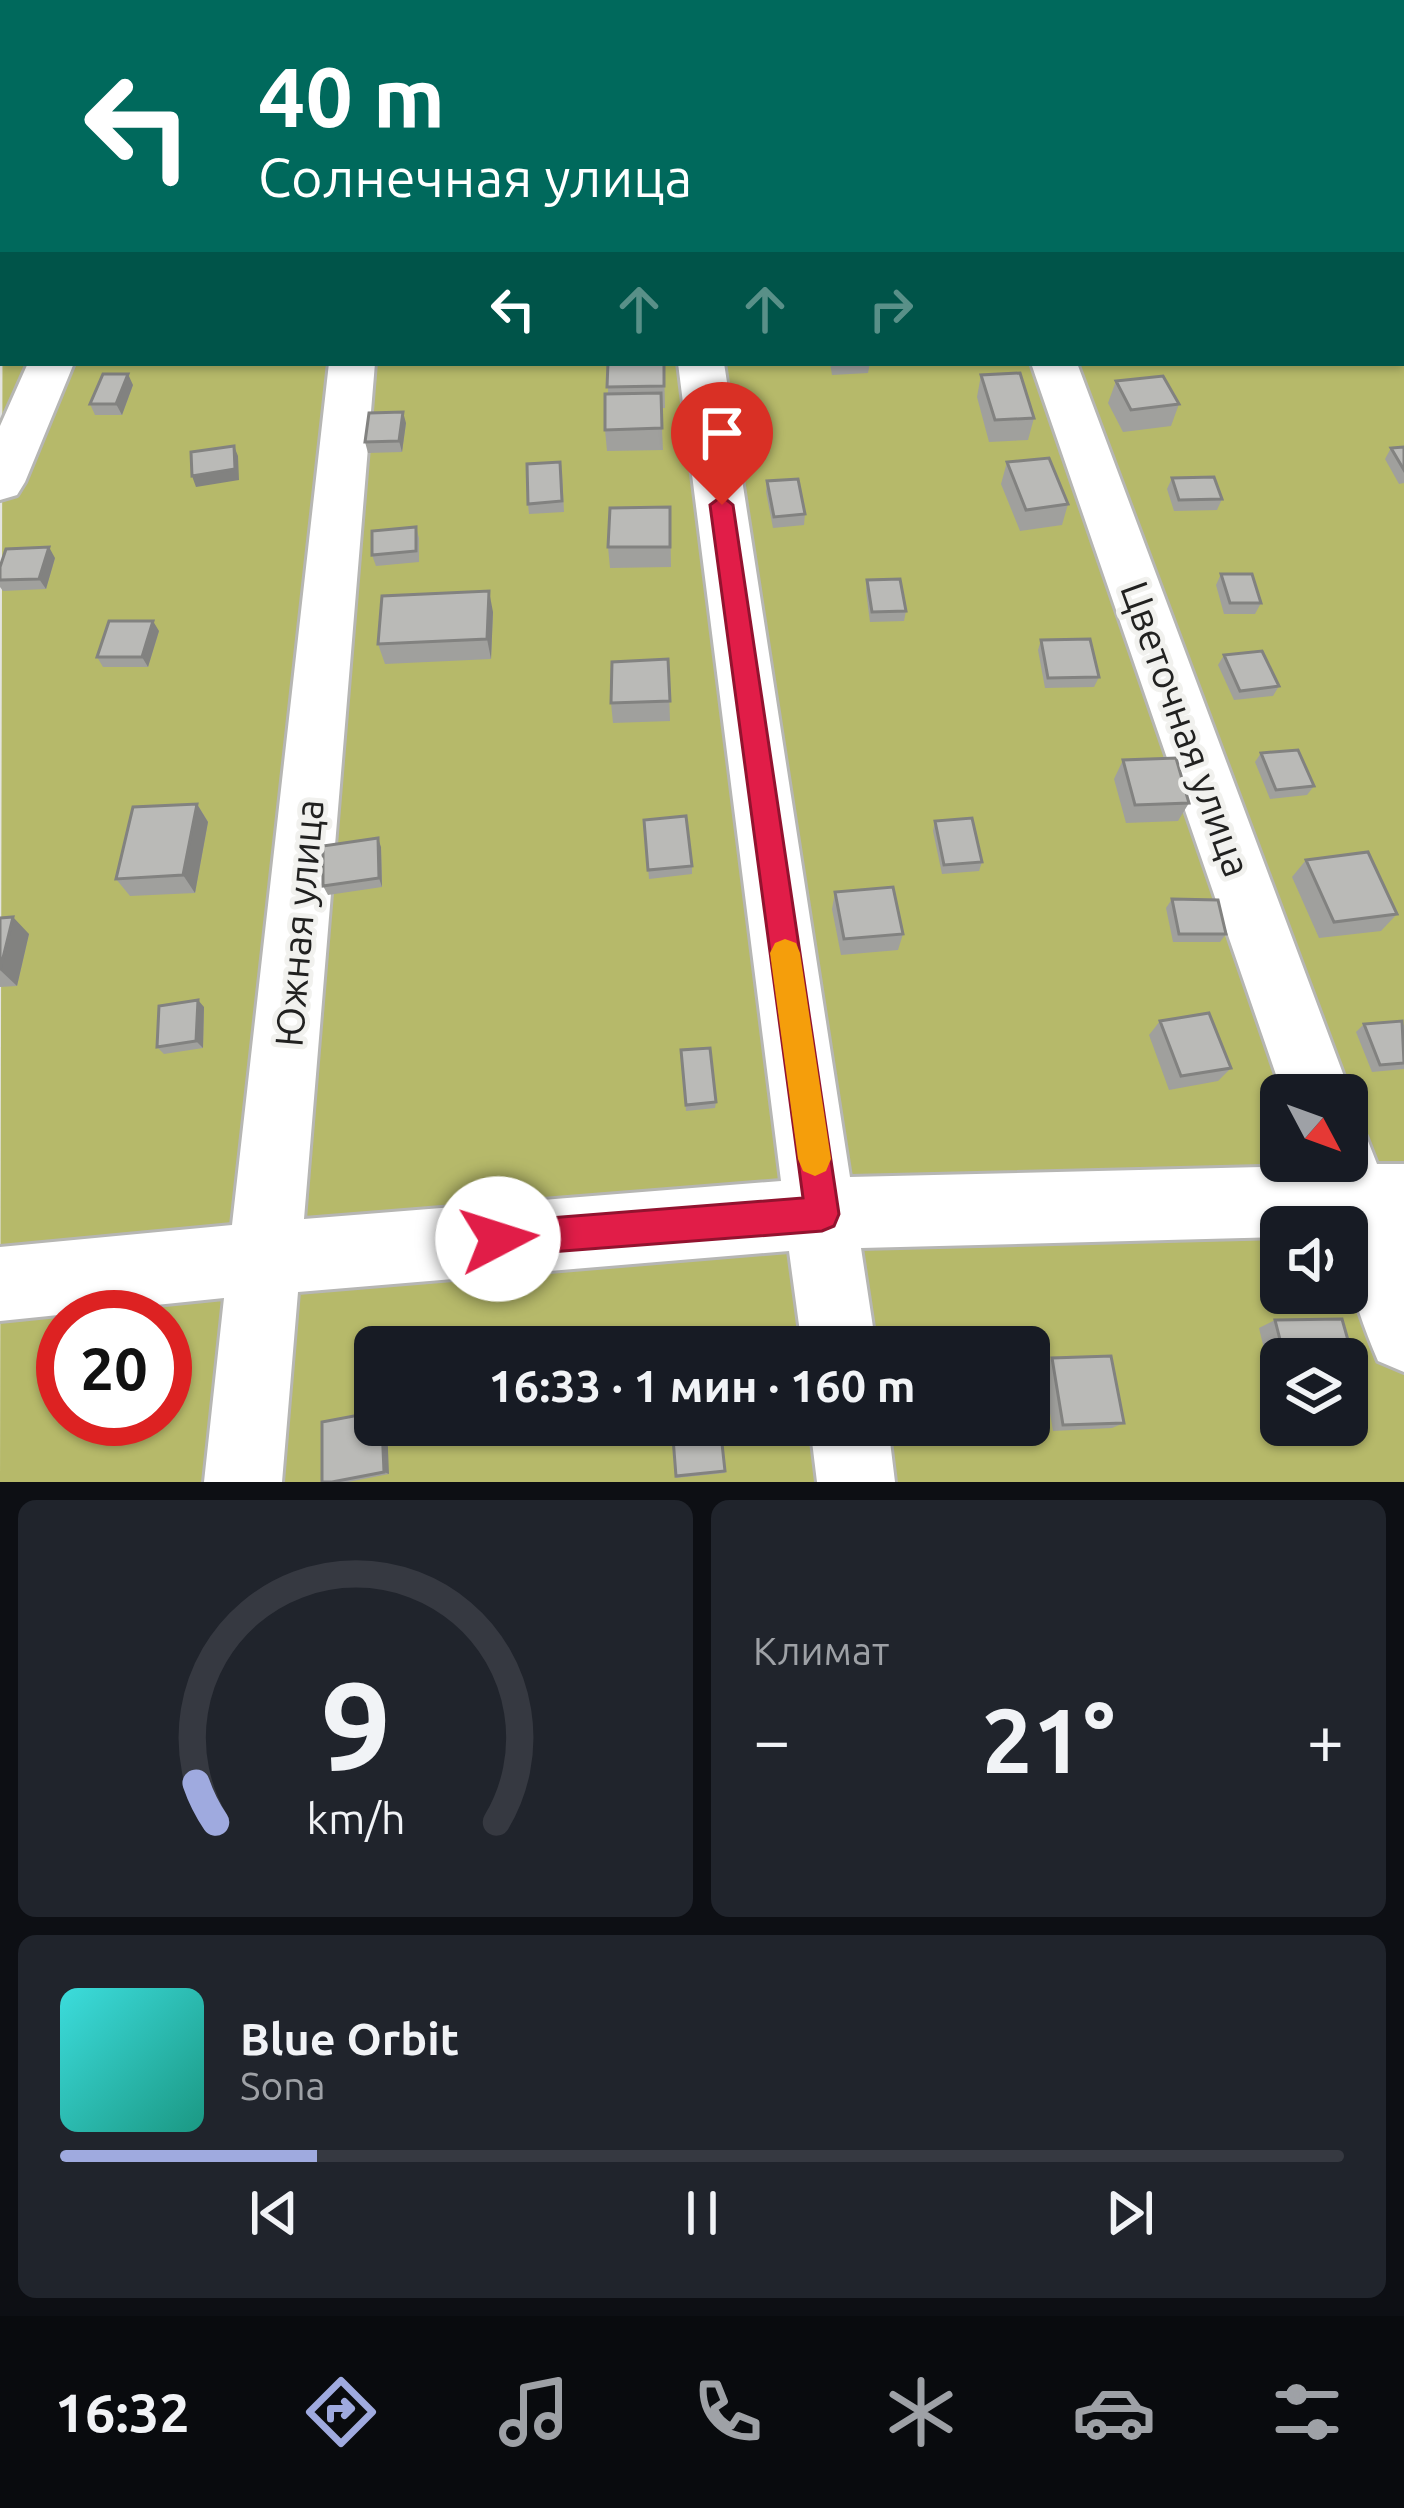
<!DOCTYPE html>
<html lang="ru">
<meta charset="utf-8">
<style>
:root{--surface:#171b24;--page:#20242c;--text:#f1f3f6;--muted:#9ea1a6;--line:#363941;--accent:#9faadf}
body{margin:0;font-family:Ubuntu,sans-serif;background:var(--page);color:var(--text);height:100vh;display:flex;flex-direction:column;font-size:45px;white-space:nowrap}
*{box-sizing:border-box;margin:0}
p{font-size:39px;color:var(--muted)}
.icon{flex:none;width:66px;height:66px;fill:none;stroke:currentColor;stroke-width:2;stroke-linecap:round;stroke-linejoin:round}
.map{position:relative;height:1482px;overflow:hidden}
.drawer{display:flex;flex-direction:column;gap:18px;padding:18px;background:#0d0f14;flex:1}
.drawer>*{flex:none}
.banner{position:absolute;left:0px;top:0px;width:1404px;height:366px;box-shadow:0 3px 9px #0004;background:#00695c;color:#fff;overflow:hidden}
.needle{width:78px;rotate:131deg}
.tools{position:absolute;left:1260px;top:1074px;display:grid;gap:24px}
.tools a{display:grid;place-items:center;width:108px;height:108px;border-radius:18px;background:var(--surface);box-shadow:0 3px 9px #0004;font-size:60px}
.speed{position:absolute;left:36px;top:1290px;display:flex;gap:24px;font-size:60px;font-weight:700;text-align:center}
.speed>*{display:grid;place-content:center;width:156px;height:156px;border-radius:50%;background:var(--surface);box-shadow:0 3px 9px #0004;line-height:1}
.speed .limit{border:18px solid #d22;background:#fff;color:#111}
.pin{position:absolute;display:grid;place-items:center;width:102px;height:102px;color:#fff;margin:-123px -51px;border-radius:50% 50% 50% 0;rotate:-45deg;box-shadow:0 0 12px #0007}
.pin .icon{rotate:45deg}
.me{position:absolute;width:132px;margin:-66px;rotate:85deg;stroke-linejoin:round;filter:drop-shadow(0 0 9px #0008)}
.turn{display:flex;align-items:center;gap:42px;height:252px;padding:0 60px;font-size:54px}
.turn .icon{width:156px;height:156px;stroke-width:2.5}
.turn b{display:block;font-size:84px;line-height:102px}
.lanes{display:flex;align-items:center;height:114px;padding:0 60px;background:#0003;justify-content:center;gap:60px;direction:ltr}
.lanes .off{opacity:.35}
.big{font-size:90px;font-weight:600;line-height:1.1}
.drawer .card{flex:1;display:flex;flex-direction:column;justify-content:center;gap:18px;min-width:0;padding:0 42px;border-radius:18px;background:var(--page)}
.drawer .dial{align-items:center;gap:0}
.dial svg{height:312px;overflow:visible;fill:none;stroke:var(--line);stroke-width:7;stroke-linecap:round;text-anchor:middle}
.dial text{fill:var(--text);stroke:none}
.song{display:flex;align-items:center;gap:36px}
.cover{width:144px;height:144px;border-radius:18px;background:linear-gradient(135deg,hsl(180 70% 55%),hsl(170 70% 35%))}
.played{height:12px;border-radius:6px;background:linear-gradient(90deg,var(--accent) 20%,var(--line) 20%)}
.keys{display:flex;justify-content:space-around;direction:ltr}
.heat{display:flex;justify-content:space-between;align-items:center;font-size:66px;direction:ltr}
.drawer .tiles{flex:1;display:grid;gap:18px;grid-template-columns:1fr 1fr}
.card:last-child{grid-column:span 2}
.trip{position:absolute;left:354px;top:1326px;width:696px;height:120px;border-radius:18px;background:var(--surface);box-shadow:0 3px 9px #0004;font-weight:600;line-height:120px;text-align:center}
.tab-bar{display:flex;height:192px;justify-content:space-around;align-items:center;background:#090b0e;color:var(--muted)}
.tab-bar .icon{width:84px;height:84px}
.tab-bar .on{color:var(--accent)}
.tab-bar b{font-size:54px;color:var(--text)}
.map>svg:first-child{display:block}
.green{fill:#b6b96a;fill-rule:evenodd}
.lines{fill:none;stroke-linecap:round;stroke-linejoin:round}
.minor-casing{stroke:#b6b6b3;stroke-width:6}
.minor{fill:#fff;fill-rule:evenodd}
.wall{fill:#a0a09d}
.shaded-wall{fill:#828280}
.building{fill:#babab7;stroke:#828280;stroke-width:3}
.route{fill:#e11d48;stroke:#92132f;stroke-width:3}
.slow{fill:#f59e0b}
.labels{text-anchor:middle;stroke-width:10;stroke-linejoin:round;paint-order:stroke}
.street-label{font-size:39px;fill:#212120;stroke:#f1f1ee}
</style>
<div class="map">
<svg width="1404" height="1482" viewBox="0 0 1404 1482">
<rect width="100%" height="100%" fill="#e4e4e1"/>
<!-- green -->
<path class="green" d="M76,0H1404V1482H0L3,132V363H1401V3ZM1281,1095H1347V1161H1281ZM1281,1227H1347V1293H1281ZM63,1317H165V1419H63ZM375,1347H1029V1425H375ZM1281,1359H1347V1425H1281Z"/>
<g class="lines">
<!-- minor casing -->
<g class="minor-casing">
<path id="minor" d="M254,0H290L253,3Z
M527,0H563V3H527Z
M791,0H827L828,3H792Z
M1059,0H1095L1096,3H1060Z
M1259,0H1296L1256,3Z
M1401,253H1404V280H1401Z
M1401,316L1404,317V351L1401,350Z
M28,363H74L25,482L17,495L0,500V426Z
M329,363H375L304,1219L781,1181L678,363H724L850,1177L1308,1166L1306,1161H1347V1129L1366,1136L1377,1164H1404V1372L1378,1361C1357,1311 1347,1282 1347,1227H1281V1237L861,1248L876,1347H802L789,1251L298,1292L282,1482H204L224,1298L0,1321V1247L232,1225Z
M1031,363H1077L1351,1095L1347,1104V1095H1283Z
M810,1425H888L895,1482H817Z"/>
</g>
<!-- minor -->
<use href="#minor" class="minor"/>
</g>
<!-- wall -->
<path class="wall" d="M700,0H756V3H700Z
M608,363H664L665,408H661L663,450L607,451L605,430L608,394Z
M830,363H870L868,373L832,375Z
M981,375L1034,418L1028,440L989,442L977,397Z
M1116,381L1179,404L1171,426L1123,432L1108,403Z
M133,385L122,415H95L90,404Z
M406,423L402,452L368,453L365,442Z
M1404,447V483L1399,484L1385,459L1391,448Z
M1007,462L1068,504L1062,525L1020,531L1001,484Z
M562,473L564,512L529,514L528,504Z
M1172,478L1222,499L1217,510L1174,511L1167,489Z
M767,481L805,514L804,525L773,528L766,492Z
M670,507L671,567L610,568L608,547Z
M416,527L419,538V562L376,566L372,555Z
M55,558L46,589L3,591L0,587V567Z
M1221,574L1261,603L1255,614H1224L1216,585Z
M867,580L906,611L904,621L870,622L866,591Z
M493,612L491,659L385,664L378,644Z
M159,631L148,667H103L97,657Z
M1041,640L1099,677L1094,687L1045,688L1038,650Z
M1224,655L1279,686L1273,696L1234,700L1218,665Z
M668,659L670,721L613,723L611,703Z
M1261,753L1314,786L1307,795L1270,799L1255,762Z
M1123,760L1189,803L1178,821L1126,823L1114,779Z
M197,804L208,822L195,893L130,896L116,879Z
M644,820L692,866V874L649,879Z
M935,821L982,862L979,871L942,874L933,831Z
M381,847L382,887L328,895L323,886Z
M1306,860L1397,914L1381,931L1319,938L1292,877Z
M835,892L903,934L898,950L841,955L832,909Z
M1172,899L1226,934L1220,942H1173L1166,908Z
M0,918L29,934L17,986L0,987Z
M204,1007L203,1048L164,1054L157,1047Z
M1160,1021L1231,1068L1218,1081L1169,1090L1149,1035Z
M1364,1024L1404,1025V1069L1372,1072L1356,1032Z
M681,1050L716,1102L715,1108L686,1111Z
M1342,1319L1365,1400L1347,1405V1359H1281V1407H1278L1259,1328L1275,1320Z
M1052,1358L1124,1423L1112,1428L1053,1431L1042,1366Z
M322,1422L389,1474L348,1482H322Z
M672,1425H720L725,1473L676,1478Z"/>
<!-- shaded-wall -->
<path class="shaded-wall" d="M128,374L133,385L122,415L116,404Z
M403,412L406,423L402,452L399,441Z
M234,446L238,456L239,480L196,487L192,476Z
M49,547L55,558L46,589L39,579Z
M489,591L493,612L491,659L487,639Z
M153,621L159,631L148,667L142,657Z
M197,804L208,822L195,893L183,875Z
M378,838L381,847L382,887L379,878Z
M13,917L29,934L17,986L0,970Z
M198,1000L204,1007L203,1048L196,1041Z
M382,1425H387L389,1474L384,1472Z"/>
<!-- building -->
<path class="building" d="M320,0V3H291V2Z
M567,0H601L600,3H567Z
M608,363H664V386L607,387Z
M1020,373L1034,418L995,420L981,375Z
M103,374H128L116,404H90Z
M1163,376L1179,404L1131,410L1116,381Z
M661,393L662,428L605,430V394Z
M403,412L399,441L365,442L369,413Z
M234,446L235,469L192,476L191,452Z
M1404,447V470L1391,448Z
M1049,458L1068,504L1026,510L1007,462Z
M560,462L562,501L528,504L527,464Z
M1214,477L1222,499L1179,500L1172,478Z
M798,479L805,514L774,517L767,481Z
M670,507V547H608L610,508Z
M416,527V551L372,555V531Z
M49,547L39,579L0,580V567L6,549Z
M1221,574H1252L1261,603H1230Z
M900,579L906,611L872,612L867,580Z
M489,591L487,639L378,644L382,596Z
M109,621H153L142,657H97Z
M1090,639L1099,677L1048,678L1041,640Z
M1262,651L1279,686L1240,691L1224,655Z
M668,659L670,701L611,703L612,662Z
M1298,750L1314,786L1276,790L1261,753Z
M1176,758L1189,803L1135,805L1123,760Z
M197,804L183,875L116,879L133,807Z
M686,816L692,866L648,870L644,820Z
M972,818L982,862L944,865L935,821Z
M378,838L379,878L323,886V846Z
M1368,852L1397,914L1334,922L1306,860Z
M893,887L903,934L844,939L835,892Z
M1172,899L1218,900L1226,934H1179Z
M13,917L0,970V918Z
M198,1000L196,1041L157,1047L159,1006Z
M1209,1013L1231,1068L1181,1076L1160,1021Z
M1402,1021L1404,1063L1380,1065L1364,1024Z
M710,1048L716,1102L686,1105L681,1050Z
M1342,1319L1365,1400H1347V1359H1285L1275,1320Z
M1111,1356L1124,1423L1063,1425L1052,1358Z
M375,1412V1425H382L384,1472L332,1482H322V1422Z
M672,1425H720L725,1471L676,1476Z"/>
<!-- route -->
<path class="route" d="M722,496L733,505L839,1214L834,1226L822,1231L498,1256L486,1251L481,1239L486,1227L498,1222L803,1198L710,505Z"/>
<!-- slow -->
<path class="slow" d="M785,939L796,943L800,953L831,1159L826,1171L815,1176L803,1171L798,1159L770,953L775,943Z"/>
<g class="labels">
<!-- street labels -->
<g class="street-label">
<text transform="translate(1186 729) rotate(70)" y="14">Цветочная улица</text>
<text transform="translate(299 923) rotate(-85)" y="14">Южная улица</text>
</g>
</g>
</svg>
<div class="tools">
<a><svg class="needle" viewBox="-14 -14 28 28"><path d="M0-13l5 13h-10z" fill="#e53935"/><path d="M0 13l5-13h-10z" fill="#9ea1a6"/></svg></a>
<a><svg class="icon" aria-label="sound" viewBox="0 0 24 24"><path d="M4 9h4l5-4v14l-5-4H4zM17 9q2 3 0 6"/></svg></a>
<a><svg class="icon" aria-label="layers" viewBox="0 0 24 24"><path d="M12 4l9 5-9 5-9-5zM3 14l9 5 9-5"/></svg></a>
</div>
<div class="speed"><div class="limit">20</div></div>
<div class="pin" style="left:722px;top:505px;background:#d93025"><svg class="icon" aria-label="arrive" viewBox="0 0 24 24"><path d="M6 21V4h12l-3 4 3 4H6"/></svg></div>
<svg class="me" style="left:498px;top:1239px" viewBox="-20 -20 40 40"><circle r="19" fill="#fff"/><path d="M0-13L10 11 0 6-10 11z" fill="#e11d48"/></svg>
<div class="trip">16:33 · 1 мин · 160 m</div>
<div class="banner">
<div class="turn"><svg class="icon" aria-label="left" viewBox="0 0 24 24"><path d="M17 20v-9H6M10 6l-5 5 5 5"/></svg><div><b>40 m</b>Солнечная улица</div></div>
<div class="lanes"><svg class="icon" aria-label="left" viewBox="0 0 24 24"><path d="M17 20v-9H6M10 6l-5 5 5 5"/></svg><svg class="icon off" aria-label="ahead" viewBox="0 0 24 24"><path d="M12 20V5M6 11l6-6 6 6"/></svg><svg class="icon off" aria-label="ahead" viewBox="0 0 24 24"><path d="M12 20V5M6 11l6-6 6 6"/></svg><svg class="icon off" aria-label="right" viewBox="0 0 24 24"><path d="M7 20v-9h11M14 6l5 5-5 5"/></svg></div>
</div>
</div>
<section class="drawer">
<div class="tiles">
<div class="card dial"><svg viewBox="0 0 100 80">
<path d="M14 69A42 42 0 1 1 86 69"/>
<path d="M14 69A42 42 0 0 1 9 59" stroke="#9faadf"/>
<text x="50" y="56" font-size="32" font-weight="700">9</text>
<text x="50" y="72" font-size="11">km/h</text>
</svg></div>
<div class="card"><p>Климат</p>
<div class="heat"><a>−</a><b class="big">21°</b><a>+</a></div>
</div>
<div class="card">
<div class="song"><i class="cover"></i><div><b>Blue Orbit</b><p>Sona</p></div></div>
<div class="played"></div>
<div class="keys"><svg class="icon" aria-label="previous" viewBox="0 0 24 24"><path d="M18 5L8 12l10 7zM5 5v14"/></svg><svg class="icon" aria-label="pause" viewBox="0 0 24 24"><path d="M8 5v14M16 5v14"/></svg><svg class="icon" aria-label="next" viewBox="0 0 24 24"><path d="M6 5l10 7-10 7zM19 5v14"/></svg></div>
</div>
</div>
</section>
<nav class="tab-bar">
<b>16:32</b>
<svg class="icon on" aria-label="directions" viewBox="0 0 24 24"><path d="M12 3l9 9-9 9-9-9zM9 14v-3h6M13 9l2 2-2 2"/></svg>
<svg class="icon" aria-label="music" viewBox="0 0 24 24"><path d="M9 18V5l10-2v13"/><circle cx="6" cy="18" r="3"/><circle cx="16" cy="16" r="3"/></svg>
<svg class="icon" aria-label="phone" viewBox="0 0 24 24"><path d="M5 4h4l2 5-3 2q2 4 5 5l2-3 5 2v4C11 20 4 13 5 4z"/></svg>
<svg class="icon" aria-label="climate" viewBox="0 0 24 24"><path d="M12 3v18M4 7l16 10M4 17L20 7"/></svg>
<svg class="icon" aria-label="car" viewBox="0 0 24 24"><path d="M5 17H2v-5l4-1 3-4h7l3 4 3 1v5h-3M9 17h6M6 11h13"/><circle cx="7" cy="17" r="2"/><circle cx="17" cy="17" r="2"/></svg>
<svg class="icon" aria-label="filters" viewBox="0 0 24 24"><path d="M4 7h16M4 17h16"/><circle cx="9" cy="7" r="2"/><circle cx="15" cy="17" r="2"/></svg>
</nav>
